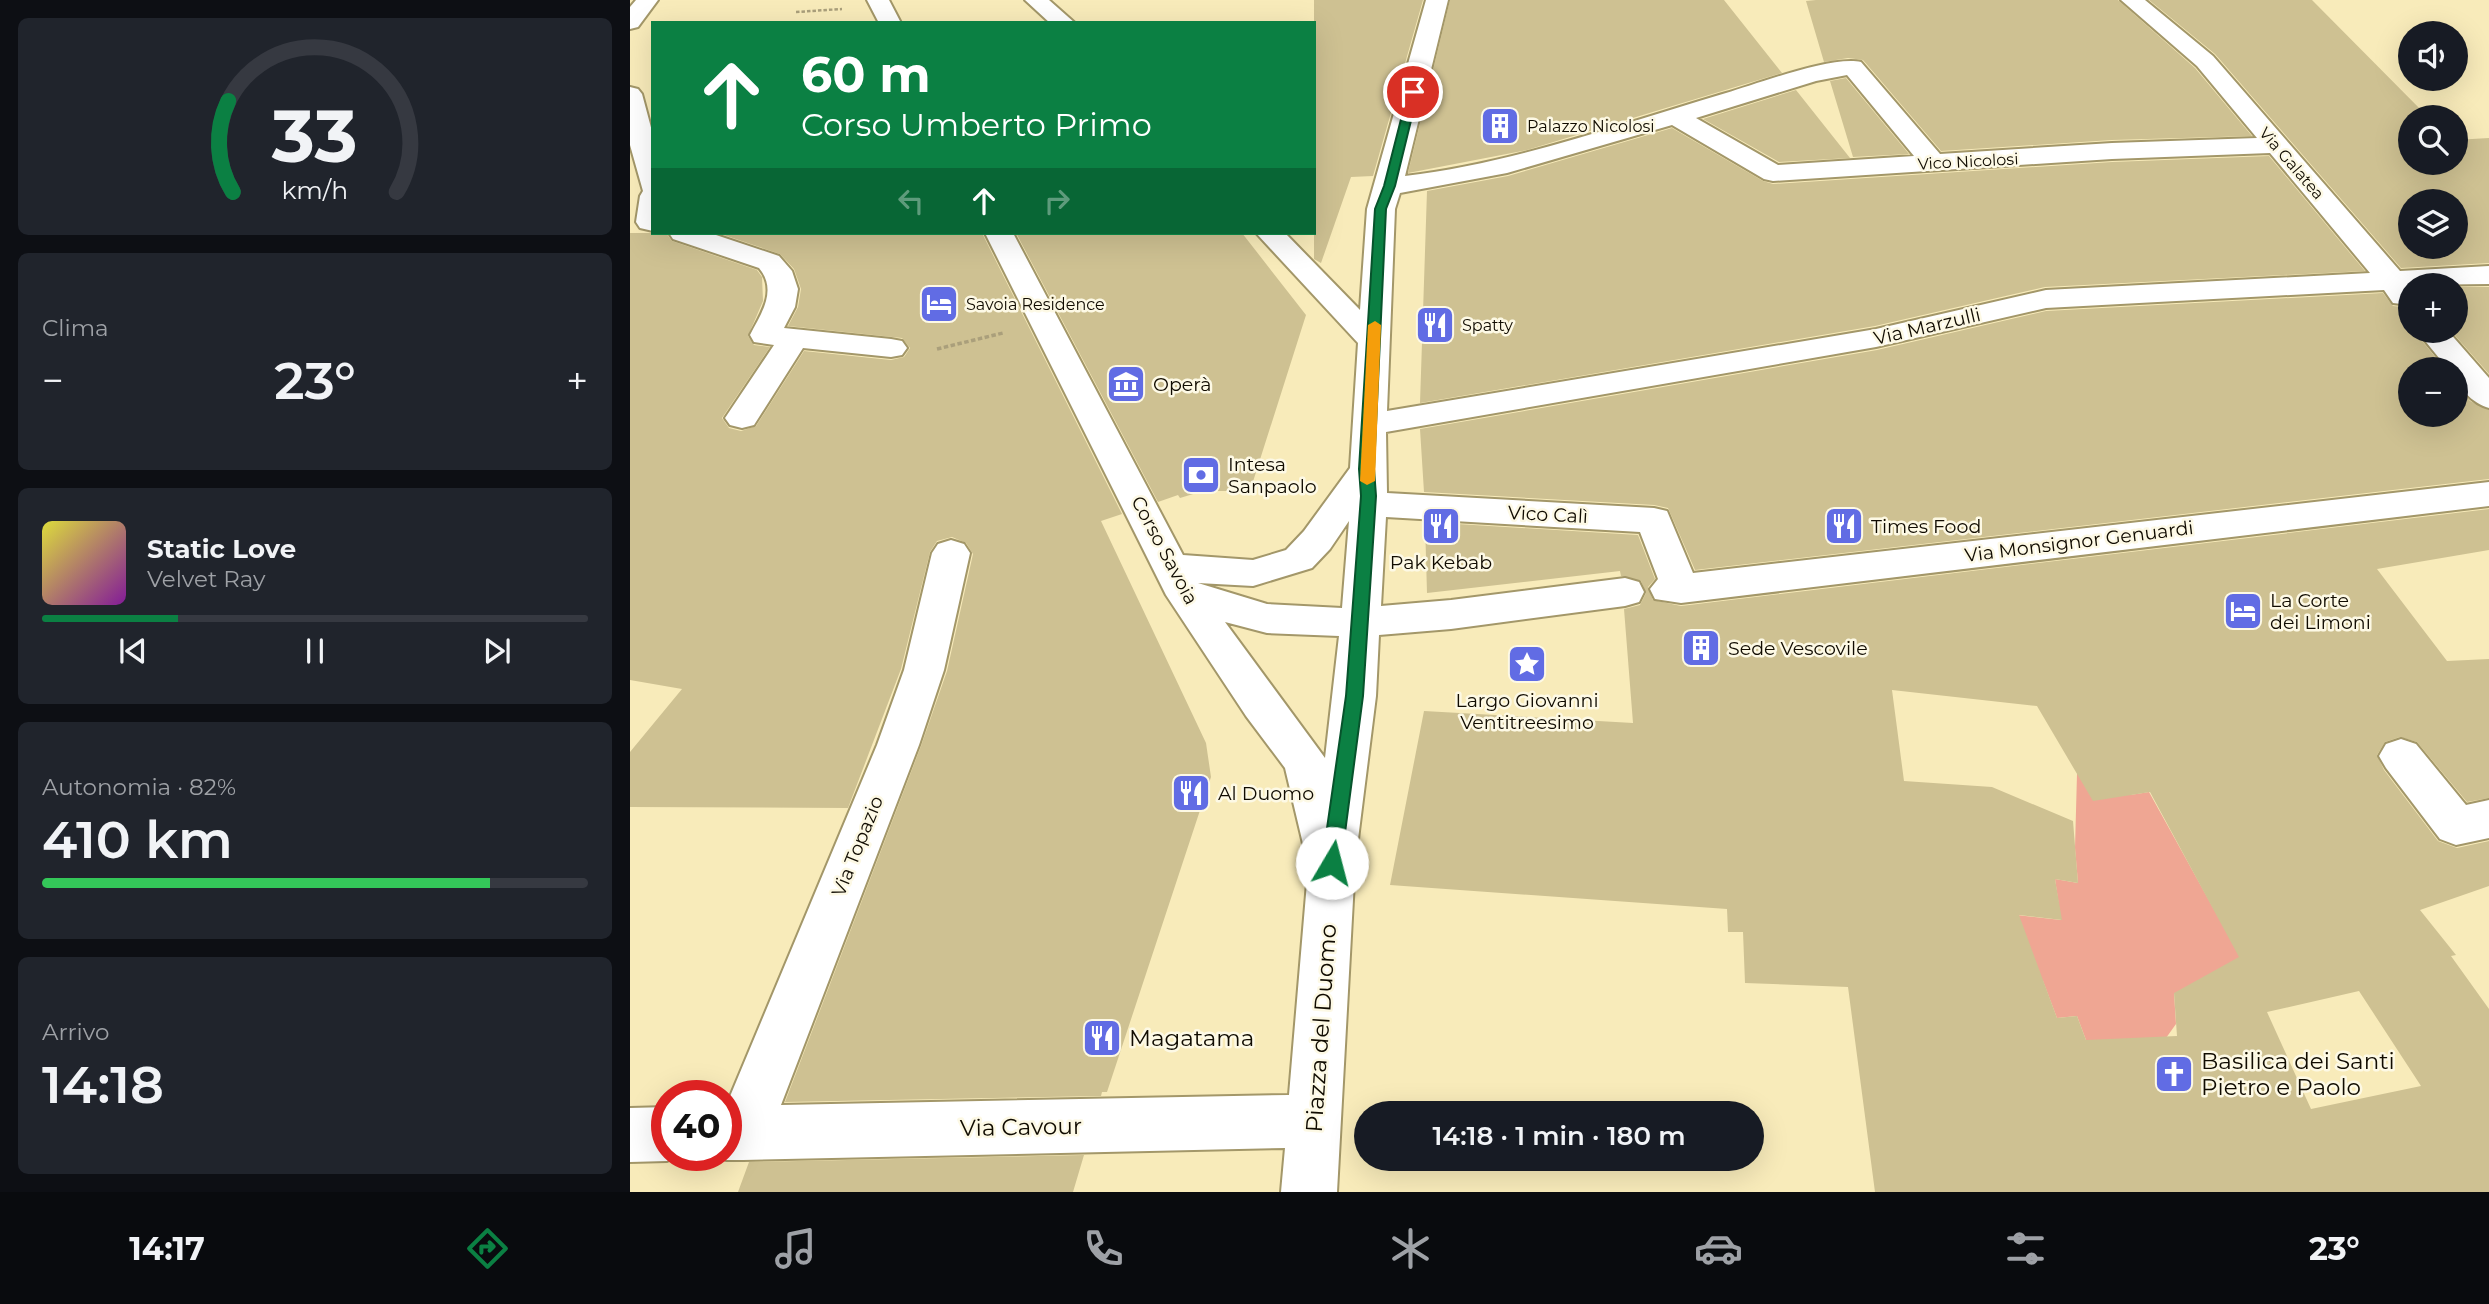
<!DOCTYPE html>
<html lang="it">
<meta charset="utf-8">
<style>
:root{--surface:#171b24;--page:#20242c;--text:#f1f3f6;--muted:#9ea1a6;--line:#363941;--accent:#0b8043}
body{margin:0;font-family:Montserrat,sans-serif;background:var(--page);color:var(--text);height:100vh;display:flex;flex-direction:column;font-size:26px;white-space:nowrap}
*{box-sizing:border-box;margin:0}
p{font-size:23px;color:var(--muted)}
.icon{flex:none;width:38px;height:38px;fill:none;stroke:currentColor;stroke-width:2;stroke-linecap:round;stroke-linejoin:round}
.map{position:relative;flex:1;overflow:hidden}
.details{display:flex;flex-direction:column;gap:18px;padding:18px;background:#0d0f14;width:630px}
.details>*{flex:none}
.top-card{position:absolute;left:21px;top:21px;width:665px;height:214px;border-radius:0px;box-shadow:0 7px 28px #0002;background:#0b8043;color:#fff;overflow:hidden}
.fabs{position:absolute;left:1768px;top:21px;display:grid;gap:14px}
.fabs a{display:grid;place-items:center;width:70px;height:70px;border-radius:50%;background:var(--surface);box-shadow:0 7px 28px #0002;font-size:35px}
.speed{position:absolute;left:21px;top:1080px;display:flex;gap:14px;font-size:35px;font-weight:700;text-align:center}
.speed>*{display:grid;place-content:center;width:91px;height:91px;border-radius:50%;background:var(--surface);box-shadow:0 7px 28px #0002;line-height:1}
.speed .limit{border:10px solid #d22;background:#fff;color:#111}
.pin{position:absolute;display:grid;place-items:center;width:60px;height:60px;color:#fff;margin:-30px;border:4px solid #fff;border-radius:50%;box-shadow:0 2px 7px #0007}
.me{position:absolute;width:77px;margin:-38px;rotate:8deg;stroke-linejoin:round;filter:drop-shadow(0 0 5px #0008)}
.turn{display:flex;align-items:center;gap:24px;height:147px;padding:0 35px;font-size:32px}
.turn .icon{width:91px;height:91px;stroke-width:2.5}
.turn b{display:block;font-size:49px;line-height:60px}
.lanes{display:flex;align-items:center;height:66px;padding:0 35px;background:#0003;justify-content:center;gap:35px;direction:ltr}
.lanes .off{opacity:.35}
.big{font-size:52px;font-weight:600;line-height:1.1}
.details .card{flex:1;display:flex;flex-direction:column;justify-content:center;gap:10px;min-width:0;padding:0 24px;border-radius:10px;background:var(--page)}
.details .dial{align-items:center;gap:0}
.dial svg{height:182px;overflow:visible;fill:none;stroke:var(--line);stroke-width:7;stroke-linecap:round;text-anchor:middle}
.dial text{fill:var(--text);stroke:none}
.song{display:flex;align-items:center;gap:21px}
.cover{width:84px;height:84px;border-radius:10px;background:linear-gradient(135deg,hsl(60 70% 55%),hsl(290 70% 35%))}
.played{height:7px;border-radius:4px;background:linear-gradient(90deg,var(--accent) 25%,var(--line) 25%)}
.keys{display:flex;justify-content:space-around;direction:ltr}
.heat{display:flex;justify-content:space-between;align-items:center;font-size:38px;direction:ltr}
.charge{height:10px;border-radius:5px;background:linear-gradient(90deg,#34c759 82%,var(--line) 0)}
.trip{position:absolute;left:724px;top:1101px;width:410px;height:70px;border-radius:35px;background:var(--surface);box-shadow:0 7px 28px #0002;font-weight:600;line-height:70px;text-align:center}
.tab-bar{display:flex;height:112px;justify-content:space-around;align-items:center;background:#090b0e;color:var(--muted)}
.tab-bar .icon{width:49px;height:49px}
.tab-bar .current{color:var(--accent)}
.tab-bar b{font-size:32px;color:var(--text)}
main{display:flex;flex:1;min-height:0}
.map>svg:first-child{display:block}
.green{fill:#efa693}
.building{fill:#cec192;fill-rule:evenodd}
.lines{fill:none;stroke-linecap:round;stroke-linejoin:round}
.minor-casing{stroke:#a39769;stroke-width:4}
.path-far1{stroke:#aa9f7b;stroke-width:2.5;stroke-dasharray:3.5 2;stroke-linecap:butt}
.path{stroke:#aa9f7b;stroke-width:3.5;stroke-dasharray:4.5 2.5;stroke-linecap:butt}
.minor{fill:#fff;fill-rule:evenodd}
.route{fill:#0b8043;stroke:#07532c;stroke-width:2}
.slow{fill:#f59e0b}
.labels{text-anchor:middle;stroke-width:5;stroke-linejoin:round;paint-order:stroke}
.far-poi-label{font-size:16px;fill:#100b00;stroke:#fdf9e5;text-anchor:start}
.far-street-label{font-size:16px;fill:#100b00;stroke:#fdf9e5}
.street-label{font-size:19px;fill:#100b00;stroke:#fdf9e5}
.poi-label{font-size:19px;fill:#100b00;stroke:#fdf9e5;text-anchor:start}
.near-street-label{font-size:23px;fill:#100b00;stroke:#fdf9e5}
.near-poi-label{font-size:23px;fill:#100b00;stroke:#fdf9e5;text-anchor:start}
</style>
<main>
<section class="details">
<div class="card dial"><svg viewBox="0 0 100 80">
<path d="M14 69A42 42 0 1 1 86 69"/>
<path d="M14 69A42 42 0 0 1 12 29" stroke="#0b8043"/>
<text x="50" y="56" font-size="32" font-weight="700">33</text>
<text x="50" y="72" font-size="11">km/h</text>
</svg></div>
<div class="card"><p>Clima</p>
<div class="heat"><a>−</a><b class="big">23°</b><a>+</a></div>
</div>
<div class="card">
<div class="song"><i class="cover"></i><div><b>Static Love</b><p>Velvet Ray</p></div></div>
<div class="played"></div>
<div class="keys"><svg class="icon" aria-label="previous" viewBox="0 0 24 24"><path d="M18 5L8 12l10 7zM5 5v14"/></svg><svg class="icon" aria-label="pause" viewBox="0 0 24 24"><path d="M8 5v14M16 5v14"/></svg><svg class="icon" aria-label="next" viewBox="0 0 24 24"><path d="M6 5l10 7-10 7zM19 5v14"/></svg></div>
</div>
<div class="card"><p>Autonomia · 82%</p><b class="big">410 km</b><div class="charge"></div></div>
<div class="card"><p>Arrivo</p><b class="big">14:18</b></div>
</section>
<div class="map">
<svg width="1859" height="1192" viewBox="0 0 1859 1192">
<rect width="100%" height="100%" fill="#f8ebba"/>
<!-- green -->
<path class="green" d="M1480,768L1500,795L1519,792L1638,1007L1544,993L1546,1024L1526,1052L1456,1040L1447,1016L1427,1018L1413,981L1217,987L1205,916L1360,912L1431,920L1425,879L1448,883L1445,848L1447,774Z"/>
<!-- building -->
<path class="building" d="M684,0H793L743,176L721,177L691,263L684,259Z
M820,0H1094L1152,73L897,150L778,173Z
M1186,0H1488L1565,68L1622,136L1482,140L1311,151L1233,60L1218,58L1194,62L1176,1Z
M1519,0H1682L1798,117H1780V163H1825V140L1859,138V263L1771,268L1585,54ZM1780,201H1825V247H1780Z
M1216,78L1279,154L1223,157L1200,81Z
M1166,90L1220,158L1149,162L1073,119Z
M1042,128L1133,181L1143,184L1482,162L1639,156L1735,271L1415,287L1245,326L790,403L797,191L878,176Z
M0,233H36L42,241L127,270L132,277L133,301L118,336L124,345L140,347L92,418L99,428L111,431L126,426L174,351L261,360L274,357L280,348L272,338L158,326L168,307L171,289L164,269L150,254L88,233H352L492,514L471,521L576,743L581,777L477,1092H472L471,1096L155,1102L291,746L317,671L343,554L336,543L322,537L307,541L300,552L271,669L218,808L0,807V752L52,689L0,680Z
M386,233H612L676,315L620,491H573L550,498L548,495L528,502Z
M1825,287H1859V374L1821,331H1825Z
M1753,293L1763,306L1780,308V331H1784L1815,369H1780V415H1825V382L1840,401L1859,410V479L1065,570L1038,508L1024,505L794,492L790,429L1247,350L1416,311Z
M1859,509V550L1747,569L1817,661L1859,659V798L1837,802L1787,742L1770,737L1755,742L1747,755L1754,770L1808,841L1827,848L1859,841V886L1790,910L1826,955L1821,956L1859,1009V1192H1245L1218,987L1115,983L1113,932H1098L1097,909L760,885L794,711L1003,723L994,609L1010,605L1016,593L1011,581L991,576L990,571L797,593L795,522L1008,535L1025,579L1018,587L1023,600L1051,606ZM1262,690L1407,706L1463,801L1520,792L1609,957L1544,993L1547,1036L1456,1040L1447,1016L1427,1018L1389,915L1432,920L1425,879L1448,883L1443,821L1362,787L1274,781ZM1729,991L1791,1086L1681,1109L1637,1012Z
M454,1155L443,1192H108L119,1162Z"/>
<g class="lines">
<!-- minor casing -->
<g class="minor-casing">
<path id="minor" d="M6,0H28L8,27L0,29V7Z
M237,0H259L271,23H249Z
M395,0H419L445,23H420Z
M796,0H818L775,176C885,163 991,124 1096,93C1127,84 1203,55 1231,62L1310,154L1482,143L1627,138L1567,66L1491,0H1515L1583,56L1770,271L1859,266V284L1780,285V305L1763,303L1754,290L1416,308L1246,347L756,432L757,493L1024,508L1037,511L1063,573L1859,482V506L1051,603L1025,599L1020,589L1028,579L1010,532L756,517L751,606L821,600L995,578L1009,582L1014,592L1009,602L995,606L821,629L749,635L746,696L725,863L707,1192H651L655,1148L113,1160H96L84,1155H96V1106L247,745L274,670L302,553L308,544L321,540L334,544L340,553L314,670L289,745L151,1105L659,1095L679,859L674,848L655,768L616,716L536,595L355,233H383L553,555L623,560L656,550L674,531L720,468L728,343L626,233H655L730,310L737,209ZM1217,75L1284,156L1148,165L1066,118L1186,81ZM1042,125L1134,179L1143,181L1482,159L1640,153L1740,273L1416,290L1246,329L757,411L765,209L770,193L877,173ZM719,521L712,608L637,604L568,583L623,586L682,568L700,549ZM595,622L637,633L709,636L695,758Z
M0,87L8,89L12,94L23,135V231L10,228L6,222L10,196L13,191L0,145Z
M39,233H80L149,256L162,271L168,289L165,307L154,328L261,339L272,341L277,348L272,355L261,357L173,348L124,425L112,428L100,425L95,418L144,345L124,342L120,335C131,314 148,290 129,268L43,239Z
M1787,331H1818L1859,378V408C1843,404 1825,386 1825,369H1818Z
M1771,739L1786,744L1836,805L1859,800V838L1826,845L1810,839L1756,768L1749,756L1756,744Z
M37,1107V1155H51L37,1161L0,1162V1108Z"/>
</g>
<!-- path-far1 -->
<path class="path-far1" d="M166,12L212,9"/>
<!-- path -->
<path class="path" d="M307,349L373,333"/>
<!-- minor -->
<use href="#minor" class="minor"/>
</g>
<!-- route -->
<path class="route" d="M783,89L788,92L765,186L756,209L744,469L746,496L733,696L711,863L708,869L702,871L695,869L692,863L716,696L731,496L729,469L745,209L754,186L778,92Z"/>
<!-- slow -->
<path class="slow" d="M745,321L751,325L745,481L737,485L730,481L738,325Z"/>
<!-- icons -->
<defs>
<g id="building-square" transform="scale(2.0125)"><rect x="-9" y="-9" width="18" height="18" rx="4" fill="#616ce4" stroke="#fdf9e5"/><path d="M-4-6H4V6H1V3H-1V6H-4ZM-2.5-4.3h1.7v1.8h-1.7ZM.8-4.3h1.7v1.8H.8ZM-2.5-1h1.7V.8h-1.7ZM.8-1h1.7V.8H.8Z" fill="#fff"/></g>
<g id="hotel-square" transform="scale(2.0125)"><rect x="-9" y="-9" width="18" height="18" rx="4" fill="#616ce4" stroke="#fdf9e5"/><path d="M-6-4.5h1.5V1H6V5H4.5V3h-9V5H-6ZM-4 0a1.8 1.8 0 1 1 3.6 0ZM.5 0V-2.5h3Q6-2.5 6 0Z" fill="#fff"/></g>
<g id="restaurant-square" transform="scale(2.0125)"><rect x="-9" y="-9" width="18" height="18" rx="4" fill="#616ce4" stroke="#fdf9e5"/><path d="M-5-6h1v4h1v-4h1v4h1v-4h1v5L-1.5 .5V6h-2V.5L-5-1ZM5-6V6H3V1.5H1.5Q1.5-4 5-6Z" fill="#fff"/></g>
<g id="museum-square" transform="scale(2.0125)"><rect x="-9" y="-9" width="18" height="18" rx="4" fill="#616ce4" stroke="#fdf9e5"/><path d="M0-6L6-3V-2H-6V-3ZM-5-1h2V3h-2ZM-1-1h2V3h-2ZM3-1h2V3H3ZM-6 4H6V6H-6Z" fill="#fff"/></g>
<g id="bank-square" transform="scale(2.0125)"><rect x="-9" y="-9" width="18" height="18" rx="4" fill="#616ce4" stroke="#fdf9e5"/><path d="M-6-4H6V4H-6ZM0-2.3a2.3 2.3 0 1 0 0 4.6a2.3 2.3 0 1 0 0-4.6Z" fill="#fff"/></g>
<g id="sight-square" transform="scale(2.0125)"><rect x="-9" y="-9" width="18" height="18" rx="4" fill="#616ce4" stroke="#fdf9e5"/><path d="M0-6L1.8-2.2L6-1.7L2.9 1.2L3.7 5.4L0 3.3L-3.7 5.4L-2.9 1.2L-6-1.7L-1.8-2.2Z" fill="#fff"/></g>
<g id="church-square" transform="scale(2.0125)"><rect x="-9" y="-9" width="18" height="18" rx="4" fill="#616ce4" stroke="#fdf9e5"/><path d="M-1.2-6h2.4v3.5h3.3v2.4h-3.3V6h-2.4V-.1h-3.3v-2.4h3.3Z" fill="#fff"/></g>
</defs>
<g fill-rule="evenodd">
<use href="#building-square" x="870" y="126"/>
<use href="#hotel-square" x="309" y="304"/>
<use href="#restaurant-square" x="805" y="325"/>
<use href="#museum-square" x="496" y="384"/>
<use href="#bank-square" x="571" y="475"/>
<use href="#restaurant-square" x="811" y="526"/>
<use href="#restaurant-square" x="1214" y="526"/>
<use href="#hotel-square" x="1613" y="611"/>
<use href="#building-square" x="1071" y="648"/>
<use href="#sight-square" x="897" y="664"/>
<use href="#restaurant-square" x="561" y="793"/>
<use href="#restaurant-square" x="472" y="1038"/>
<use href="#church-square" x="1544" y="1074"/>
</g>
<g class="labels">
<!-- far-poi labels -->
<g class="far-poi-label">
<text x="897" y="132">Palazzo Nicolosi</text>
<text x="336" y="310">Savoia Residence</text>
<text x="832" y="331">Spatty</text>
</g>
<!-- far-street labels -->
<g class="far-street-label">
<text transform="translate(1338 161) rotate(-3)" y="6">Vico Nicolosi</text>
<text transform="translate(1662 163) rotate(49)" y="6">Via Galatea</text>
</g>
<!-- street labels -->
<g class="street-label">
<text transform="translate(1297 326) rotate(-13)" y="7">Via Marzulli</text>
<text transform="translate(918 514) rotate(3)" y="7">Vico Calì</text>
<text transform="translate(1449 541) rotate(-7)" y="7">Via Monsignor Genuardi</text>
<text transform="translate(535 550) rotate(62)" y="7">Corso Savoia</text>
<text transform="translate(227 846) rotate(-68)" y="7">Via Topazio</text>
</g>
<!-- poi labels -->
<g class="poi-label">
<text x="523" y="391">Operà</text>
<text x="598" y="471">Intesa<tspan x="598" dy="22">Sanpaolo</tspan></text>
<text x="1241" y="533">Times Food</text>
<text x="811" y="569" text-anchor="middle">Pak Kebab</text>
<text x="1640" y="607">La Corte<tspan x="1640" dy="22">dei Limoni</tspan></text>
<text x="1098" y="655">Sede Vescovile</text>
<text x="897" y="707" text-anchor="middle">Largo Giovanni<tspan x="897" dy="22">Ventitreesimo</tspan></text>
<text x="588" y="800">Al Duomo</text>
</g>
<!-- near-street labels -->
<g class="near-street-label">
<text transform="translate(691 1028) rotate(-86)" y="8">Piazza del Duomo</text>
<text transform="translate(391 1127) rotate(-1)" y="8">Via Cavour</text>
</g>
<!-- near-poi labels -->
<g class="near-poi-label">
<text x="499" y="1046">Magatama</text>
<text x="1571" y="1069">Basilica dei Santi<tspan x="1571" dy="26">Pietro e Paolo</tspan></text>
</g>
</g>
</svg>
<div class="fabs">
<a><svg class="icon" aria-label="sound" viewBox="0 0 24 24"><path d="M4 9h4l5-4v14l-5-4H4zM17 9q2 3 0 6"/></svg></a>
<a><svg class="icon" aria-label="search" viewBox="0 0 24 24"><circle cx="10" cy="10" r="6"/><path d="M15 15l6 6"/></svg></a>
<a><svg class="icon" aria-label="layers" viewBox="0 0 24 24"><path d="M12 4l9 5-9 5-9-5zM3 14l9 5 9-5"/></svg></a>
<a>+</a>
<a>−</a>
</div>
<div class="speed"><div class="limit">40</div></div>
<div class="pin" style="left:783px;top:92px;background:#d93025"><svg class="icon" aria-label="arrive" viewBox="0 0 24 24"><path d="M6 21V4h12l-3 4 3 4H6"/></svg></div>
<svg class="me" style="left:702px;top:863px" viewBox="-20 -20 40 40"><circle r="19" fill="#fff"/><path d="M0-13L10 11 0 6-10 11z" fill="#0b8043"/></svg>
<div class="trip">14:18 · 1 min · 180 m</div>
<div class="top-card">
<div class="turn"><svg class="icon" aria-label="ahead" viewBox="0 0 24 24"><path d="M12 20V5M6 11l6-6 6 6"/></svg><div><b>60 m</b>Corso Umberto Primo</div></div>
<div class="lanes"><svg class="icon off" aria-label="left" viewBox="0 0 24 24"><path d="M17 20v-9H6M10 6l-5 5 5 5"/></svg><svg class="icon" aria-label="ahead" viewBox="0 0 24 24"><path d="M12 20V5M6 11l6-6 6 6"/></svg><svg class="icon off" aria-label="right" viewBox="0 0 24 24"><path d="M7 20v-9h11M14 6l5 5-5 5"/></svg></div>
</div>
</div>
</main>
<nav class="tab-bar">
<b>14:17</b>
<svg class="icon current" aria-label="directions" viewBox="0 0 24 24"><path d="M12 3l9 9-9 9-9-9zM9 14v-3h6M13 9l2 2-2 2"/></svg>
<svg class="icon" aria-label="music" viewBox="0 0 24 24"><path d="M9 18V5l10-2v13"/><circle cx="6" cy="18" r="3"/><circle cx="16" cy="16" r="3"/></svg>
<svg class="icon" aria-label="phone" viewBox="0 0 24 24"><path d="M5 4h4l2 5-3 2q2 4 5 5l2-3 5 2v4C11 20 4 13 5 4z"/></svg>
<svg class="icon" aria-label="climate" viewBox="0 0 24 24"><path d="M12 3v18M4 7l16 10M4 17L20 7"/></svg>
<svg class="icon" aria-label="car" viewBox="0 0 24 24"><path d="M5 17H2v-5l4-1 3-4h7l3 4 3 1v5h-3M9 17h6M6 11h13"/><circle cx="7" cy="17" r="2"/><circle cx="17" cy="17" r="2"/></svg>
<svg class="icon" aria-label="filters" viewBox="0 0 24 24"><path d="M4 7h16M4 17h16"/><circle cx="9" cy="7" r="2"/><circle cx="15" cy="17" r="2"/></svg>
<b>23°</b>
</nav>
